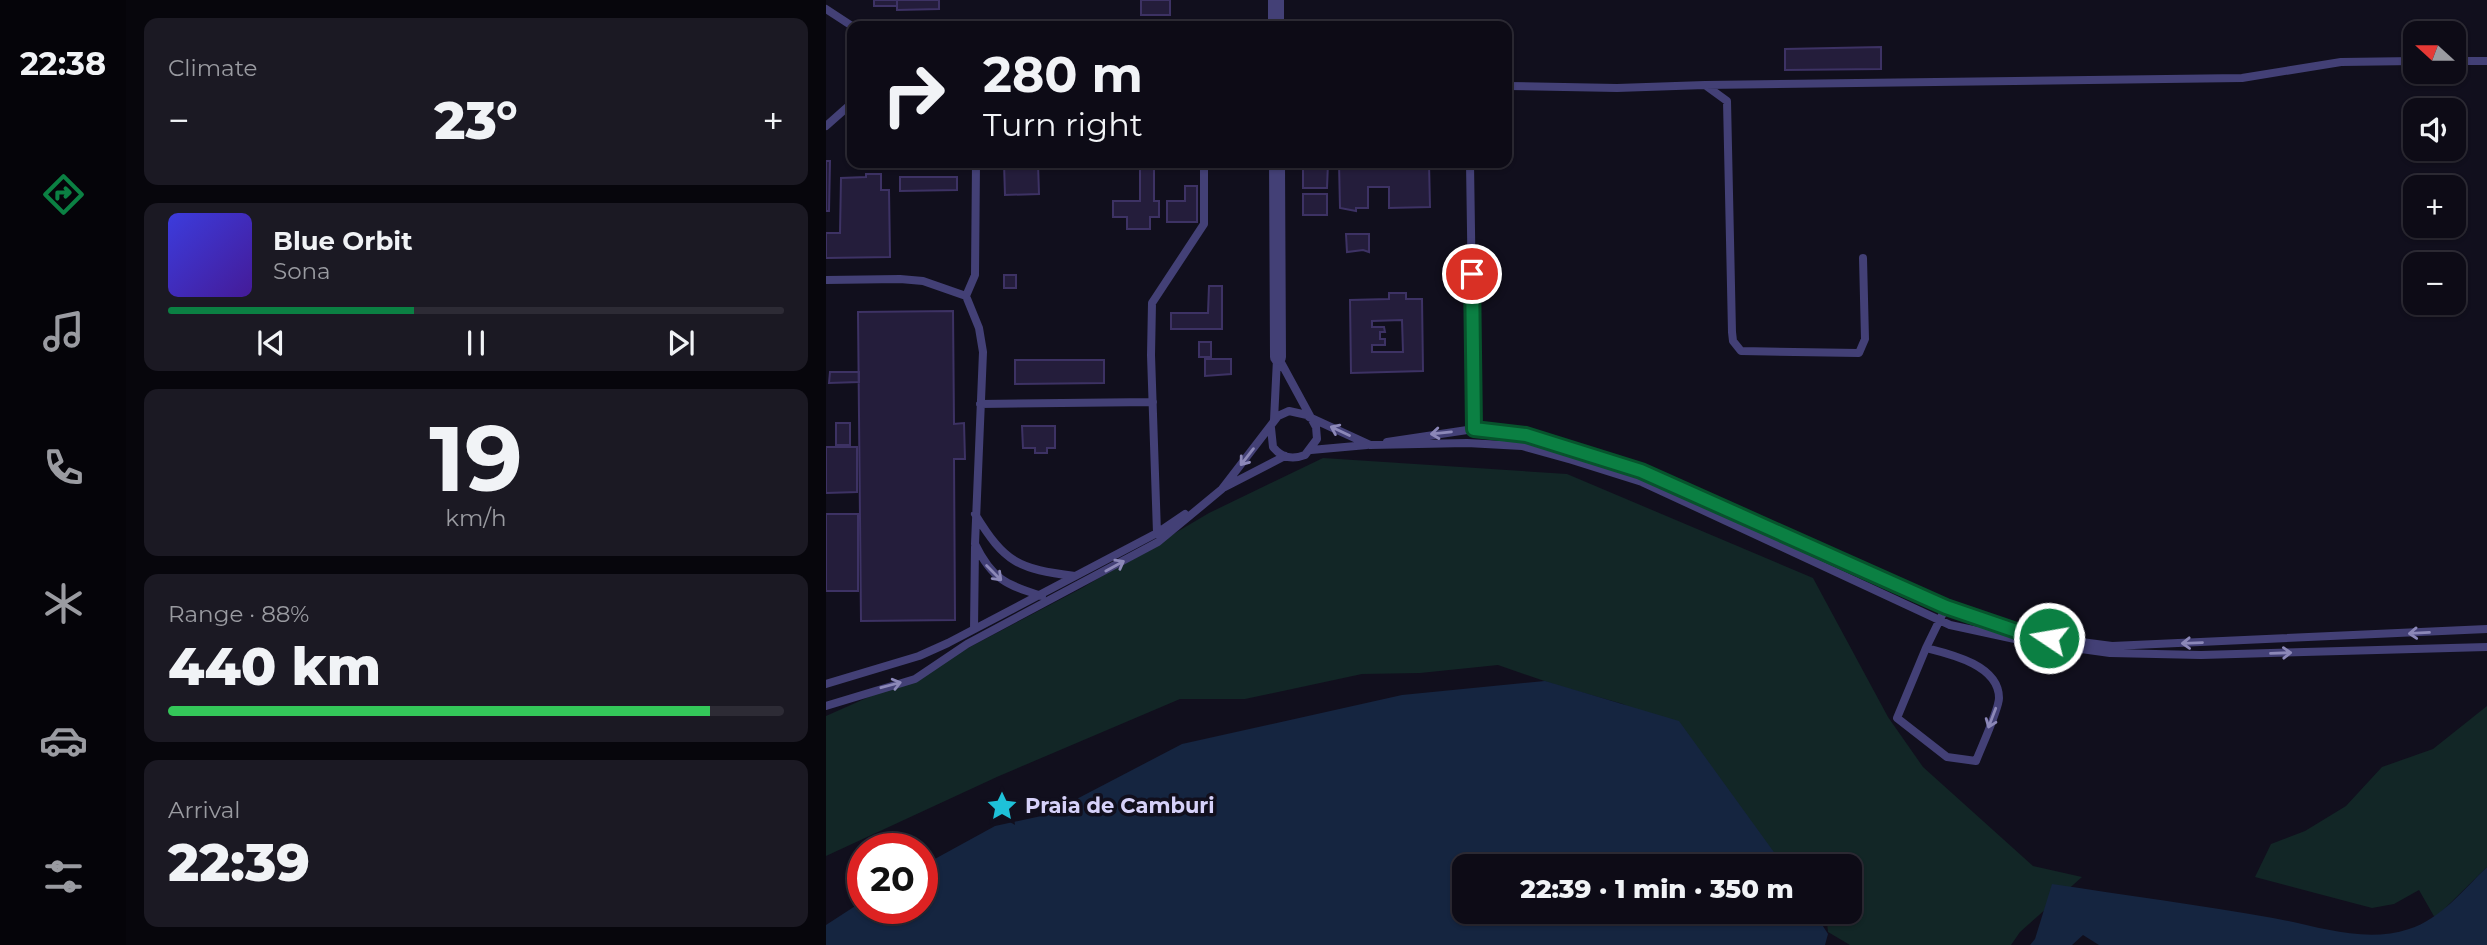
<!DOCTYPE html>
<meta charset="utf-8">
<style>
:root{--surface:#0d0b16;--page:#1b1923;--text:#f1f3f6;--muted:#9a9ba1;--line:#2d2b35;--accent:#0b8043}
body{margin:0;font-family:Montserrat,sans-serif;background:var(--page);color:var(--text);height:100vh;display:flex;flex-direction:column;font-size:26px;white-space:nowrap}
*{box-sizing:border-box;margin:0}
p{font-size:23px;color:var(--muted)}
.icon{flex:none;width:38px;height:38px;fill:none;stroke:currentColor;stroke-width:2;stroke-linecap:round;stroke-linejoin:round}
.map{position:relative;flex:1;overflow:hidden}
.sheet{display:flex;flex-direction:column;gap:18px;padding:18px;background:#07060c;width:700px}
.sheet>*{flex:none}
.banner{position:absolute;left:21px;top:21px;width:665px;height:147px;border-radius:14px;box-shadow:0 2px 5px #0004,0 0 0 2px var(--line);background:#0d0b16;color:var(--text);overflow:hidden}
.needle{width:46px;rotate:291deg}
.tools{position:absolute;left:1577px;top:21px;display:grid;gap:14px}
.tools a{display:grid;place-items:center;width:63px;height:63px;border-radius:14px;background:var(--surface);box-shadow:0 2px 5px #0004,0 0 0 2px var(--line);font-size:35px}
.speed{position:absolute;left:21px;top:833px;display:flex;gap:14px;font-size:35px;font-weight:700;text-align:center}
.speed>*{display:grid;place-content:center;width:91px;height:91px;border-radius:50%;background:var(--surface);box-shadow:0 2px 5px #0004,0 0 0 2px var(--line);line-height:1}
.speed .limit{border:10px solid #d22;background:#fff;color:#111}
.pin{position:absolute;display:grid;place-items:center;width:60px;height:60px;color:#fff;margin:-30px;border:4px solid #fff;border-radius:50%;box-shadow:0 2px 7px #0007}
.me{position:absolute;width:77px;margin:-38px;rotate:282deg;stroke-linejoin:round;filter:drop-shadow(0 0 5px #0008)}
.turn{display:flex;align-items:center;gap:24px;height:147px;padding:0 21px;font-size:32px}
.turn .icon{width:91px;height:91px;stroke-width:2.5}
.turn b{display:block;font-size:49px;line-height:60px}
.big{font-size:52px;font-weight:800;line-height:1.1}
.sheet .widget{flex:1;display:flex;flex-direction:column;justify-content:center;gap:10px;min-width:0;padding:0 24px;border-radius:14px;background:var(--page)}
.sheet .dial{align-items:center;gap:0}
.dial b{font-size:91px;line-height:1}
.song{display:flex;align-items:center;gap:21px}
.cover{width:84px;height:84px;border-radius:10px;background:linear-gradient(135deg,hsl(240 70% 55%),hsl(260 70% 35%))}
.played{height:7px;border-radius:4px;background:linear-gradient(90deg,var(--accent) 40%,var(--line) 40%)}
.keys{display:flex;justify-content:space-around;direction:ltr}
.heat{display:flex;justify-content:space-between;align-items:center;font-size:38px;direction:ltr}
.charge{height:10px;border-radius:5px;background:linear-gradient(90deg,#34c759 88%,var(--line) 0)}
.trip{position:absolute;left:626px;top:854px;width:410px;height:70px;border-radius:14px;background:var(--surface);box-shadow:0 2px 5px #0004,0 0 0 2px var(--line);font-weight:800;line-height:70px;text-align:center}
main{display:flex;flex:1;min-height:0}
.dock{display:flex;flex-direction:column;width:126px;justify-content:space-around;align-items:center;background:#050409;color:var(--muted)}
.dock .icon{width:49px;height:49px}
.dock .active{color:var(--accent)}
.dock b{font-size:32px;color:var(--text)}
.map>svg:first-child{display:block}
.green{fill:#122626}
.water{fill:#152540}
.building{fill:#241d3b;stroke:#3d3264;stroke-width:2;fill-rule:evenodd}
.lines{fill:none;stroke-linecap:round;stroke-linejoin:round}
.service{stroke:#434076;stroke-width:8}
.minor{stroke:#434076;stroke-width:16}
.oneway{stroke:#8c88b8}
.route-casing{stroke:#07532c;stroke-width:18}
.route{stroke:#0b8043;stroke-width:12}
.labels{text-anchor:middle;stroke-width:7;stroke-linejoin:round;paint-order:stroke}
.poi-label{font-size:21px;font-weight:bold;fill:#d6d1f9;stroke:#110f1d;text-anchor:start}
</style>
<main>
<nav class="dock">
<b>22:38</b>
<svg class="icon active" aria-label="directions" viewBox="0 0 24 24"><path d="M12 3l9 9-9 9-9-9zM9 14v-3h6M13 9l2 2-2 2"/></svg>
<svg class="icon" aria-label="music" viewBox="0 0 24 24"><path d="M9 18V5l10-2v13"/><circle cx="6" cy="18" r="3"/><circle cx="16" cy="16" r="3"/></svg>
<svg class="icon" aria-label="phone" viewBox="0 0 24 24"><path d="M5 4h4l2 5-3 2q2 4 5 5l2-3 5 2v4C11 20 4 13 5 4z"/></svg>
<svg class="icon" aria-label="climate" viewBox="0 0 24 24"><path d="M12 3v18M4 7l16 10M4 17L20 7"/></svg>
<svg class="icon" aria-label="car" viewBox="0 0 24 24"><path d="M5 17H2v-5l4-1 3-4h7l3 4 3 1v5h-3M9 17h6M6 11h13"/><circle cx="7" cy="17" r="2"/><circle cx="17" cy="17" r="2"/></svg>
<svg class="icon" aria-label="filters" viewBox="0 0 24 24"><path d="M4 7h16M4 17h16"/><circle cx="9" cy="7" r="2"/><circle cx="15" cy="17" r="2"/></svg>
</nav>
<section class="sheet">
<div class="widget"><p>Climate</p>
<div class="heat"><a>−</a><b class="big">23°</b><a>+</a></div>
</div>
<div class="widget">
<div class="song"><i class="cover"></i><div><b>Blue Orbit</b><p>Sona</p></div></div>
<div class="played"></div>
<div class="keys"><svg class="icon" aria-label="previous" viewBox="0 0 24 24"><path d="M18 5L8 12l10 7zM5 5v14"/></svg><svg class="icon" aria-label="pause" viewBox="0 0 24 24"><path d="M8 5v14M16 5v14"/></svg><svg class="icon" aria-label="next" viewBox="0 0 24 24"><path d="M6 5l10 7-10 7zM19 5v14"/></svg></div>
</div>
<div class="widget dial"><b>19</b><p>km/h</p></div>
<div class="widget"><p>Range · 88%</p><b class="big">440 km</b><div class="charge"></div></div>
<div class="widget"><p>Arrival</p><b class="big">22:39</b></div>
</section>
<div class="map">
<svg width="1661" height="945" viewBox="0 0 1661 945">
<rect width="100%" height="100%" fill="#110f1d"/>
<!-- green -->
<path class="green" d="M497,458L741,474L987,578L1062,717L1097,767L1207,866L1256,877L1194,932L1185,945H1024L1002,932L1000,912H1024V866H944L844,732L797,704L733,686L672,665L594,673L536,674L419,699H354L173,776L0,856V716L81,680L256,588L383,513Z
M1661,706V867L1609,918L1593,890L1568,904L1546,908L1429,877L1445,844L1479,831L1520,806L1556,767L1607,749Z"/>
<!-- water -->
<path class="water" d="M719,681L853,721L958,866H639V912H988L1002,934L999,945H0V925L37,901V908H96V866L169,826L220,815L356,744L576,695Z
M1661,867V945H1273L1257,935L1246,945H1204L1209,939L1226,884C1299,895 1373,905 1447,918C1492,926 1538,944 1583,929C1615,919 1637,890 1661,867Z"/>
<!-- building -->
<path class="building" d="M48,0H71V6H48Z
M71,0H113V9L71,10Z
M315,0H344V15H315Z
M1055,47V69L959,70V49Z
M0,161H4L3,211H0Z
M178,163H212L213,194L179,195Z
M477,163H502L501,188H477Z
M513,163H603L604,207L563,208V187H542V208H530V211L514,208Z
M314,167H328V201H333V217H324V229H301V217H287V201H314Z
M40,174H55V190H63L64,257L0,258V233H14L15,178L40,177Z
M74,177H131V190L74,191Z
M359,186H371V222H341V201H359Z
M477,194H501V215H477Z
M520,234H543V252L537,250L521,252Z
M178,275H190V288H178Z
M383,286H396V329H345V313H382Z
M563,293H580V299H596L597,371L525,373L524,300L563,299ZM576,320L577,352H546V345H559V339H554V332H559L558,327H546V321Z
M127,311L128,424L138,423L139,459H128L129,620L35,621L32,312Z
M373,342H385V357H373Z
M379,359H405V374L379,376Z
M189,360H278V383L189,384Z
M4,372H33V382L3,383Z
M10,423H24V445H10Z
M196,426H229V448H221V453H209V448H197Z
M0,447H31V492L0,493Z
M0,514H32V591H0Z"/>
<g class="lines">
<!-- service -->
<path class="service" d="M0,9L26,26
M1628,61H1661
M879,85L1416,78L1515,62L1589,61
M681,86L791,88L879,85L901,101L906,332L907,341L915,351L1033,353L1039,339L1037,258
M0,126L26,103
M644,163L648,429
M0,280L74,279L97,281L140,296L153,328L157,352L149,544C166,579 180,585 216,596
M140,296L149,275L150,163
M154,404L327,402
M483,417L544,445L641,443L696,446L746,460L816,482L1124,625L1198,641L1284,653L1375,655L1661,647
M448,420L451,359
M445,428L447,447C456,458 466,460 479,455L491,439L490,427L452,357
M561,442L648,429L700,435L747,448L815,471L1120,607L1202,635L1286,646L1661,629
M485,450L541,445
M399,487L459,456
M149,514C179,563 192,569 249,576
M331,533L325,355L326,303L378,224V163
M148,629L149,547
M1100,648C1124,654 1173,665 1173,698C1173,709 1155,748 1150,761L1121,757L1071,718L1100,648L1120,607
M0,684L93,656L122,643L331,533L359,514
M0,706L89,679L141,644L332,542L396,489L452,416L463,411L481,415"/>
<!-- minor -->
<path class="minor" d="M450,0V26
M451,163L452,357"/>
</g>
<!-- one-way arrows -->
<defs><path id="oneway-shaft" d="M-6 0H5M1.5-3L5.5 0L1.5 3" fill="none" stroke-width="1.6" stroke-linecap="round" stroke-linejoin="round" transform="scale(1.75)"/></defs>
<g class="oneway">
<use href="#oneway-shaft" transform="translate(514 431) rotate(-155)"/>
<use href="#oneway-shaft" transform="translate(615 433) rotate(174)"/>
<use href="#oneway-shaft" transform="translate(421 457) rotate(128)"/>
<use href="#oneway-shaft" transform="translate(289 566) rotate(-29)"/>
<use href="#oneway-shaft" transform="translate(168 573) rotate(45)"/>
<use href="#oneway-shaft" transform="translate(1593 633) rotate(177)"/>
<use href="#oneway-shaft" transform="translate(1366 643) rotate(178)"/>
<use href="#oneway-shaft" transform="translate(1455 653) rotate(-2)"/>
<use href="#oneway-shaft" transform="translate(65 685) rotate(-15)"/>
<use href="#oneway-shaft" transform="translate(1166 718) rotate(111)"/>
</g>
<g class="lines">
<!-- route casing -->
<g class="route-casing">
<path id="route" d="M646,274L648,429L700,435L815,471L1120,607L1202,635L1223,638"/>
</g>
<!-- route -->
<use href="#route" class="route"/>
</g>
<!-- icons -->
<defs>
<g id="sight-bare" transform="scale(2.415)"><path d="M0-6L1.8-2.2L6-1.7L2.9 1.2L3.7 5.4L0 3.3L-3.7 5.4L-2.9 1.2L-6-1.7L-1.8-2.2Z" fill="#1ec1d8" stroke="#110f1d" stroke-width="2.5" paint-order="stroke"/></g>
</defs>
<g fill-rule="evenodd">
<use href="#sight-bare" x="176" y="806"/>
</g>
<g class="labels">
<!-- poi labels -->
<g class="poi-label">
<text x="199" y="813">Praia de Camburi</text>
</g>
</g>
</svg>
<div class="tools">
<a><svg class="needle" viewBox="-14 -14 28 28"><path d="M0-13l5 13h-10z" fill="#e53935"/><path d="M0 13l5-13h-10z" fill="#9a9ba1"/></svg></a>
<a><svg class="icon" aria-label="sound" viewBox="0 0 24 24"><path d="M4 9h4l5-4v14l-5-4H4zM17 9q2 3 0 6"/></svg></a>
<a>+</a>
<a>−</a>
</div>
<div class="speed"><div class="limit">20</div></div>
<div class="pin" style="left:646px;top:274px;background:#d93025"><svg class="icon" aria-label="arrive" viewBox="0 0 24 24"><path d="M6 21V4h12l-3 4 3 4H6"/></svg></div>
<svg class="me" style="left:1223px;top:638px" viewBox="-20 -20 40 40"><circle r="17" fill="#0b8043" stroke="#fff" stroke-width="3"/><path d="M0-11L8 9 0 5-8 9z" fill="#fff"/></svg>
<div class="trip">22:39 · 1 min · 350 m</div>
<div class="banner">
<div class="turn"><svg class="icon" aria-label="right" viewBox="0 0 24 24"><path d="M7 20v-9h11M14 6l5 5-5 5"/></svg><div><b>280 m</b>Turn right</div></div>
</div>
</div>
</main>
